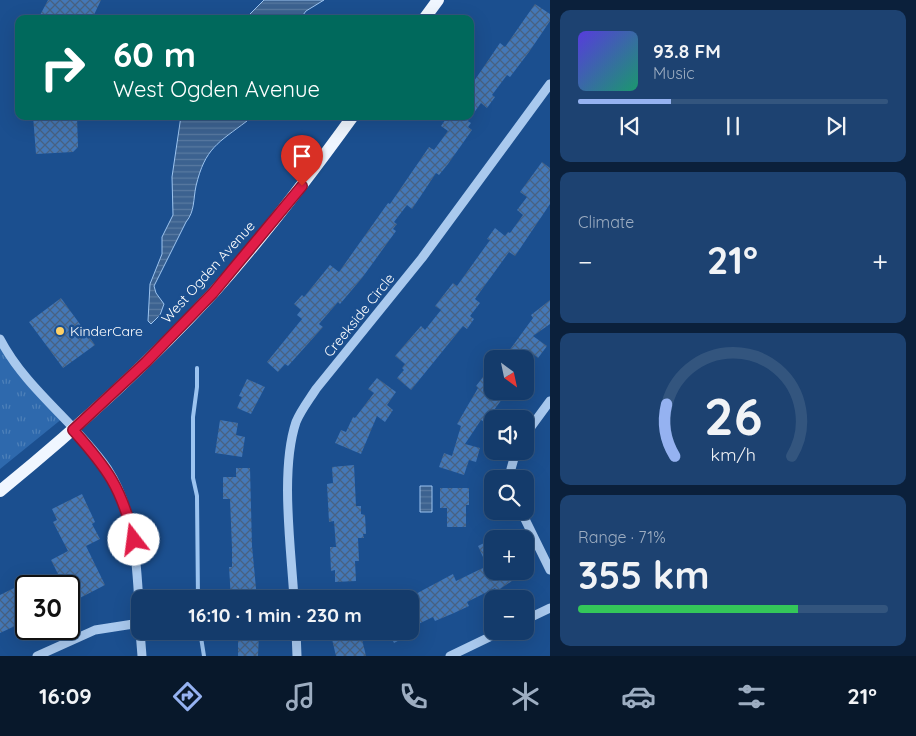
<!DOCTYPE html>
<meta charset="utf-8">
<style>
:root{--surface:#143b6b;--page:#1d4271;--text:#f1f3f6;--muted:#9dadc1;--line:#33557e;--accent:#95b2f1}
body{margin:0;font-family:Quicksand,sans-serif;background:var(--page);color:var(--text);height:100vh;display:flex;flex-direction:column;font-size:19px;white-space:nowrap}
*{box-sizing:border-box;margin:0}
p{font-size:16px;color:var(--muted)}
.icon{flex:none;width:28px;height:28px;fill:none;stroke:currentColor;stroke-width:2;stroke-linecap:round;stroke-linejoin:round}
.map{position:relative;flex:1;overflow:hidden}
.panel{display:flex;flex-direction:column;gap:10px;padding:10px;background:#0b203b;width:366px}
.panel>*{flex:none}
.banner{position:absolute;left:15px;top:15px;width:459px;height:105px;border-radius:10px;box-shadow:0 5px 20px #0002,0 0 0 1px var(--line);background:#00695c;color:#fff;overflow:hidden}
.needle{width:32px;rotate:147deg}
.fabs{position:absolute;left:484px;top:350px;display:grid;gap:10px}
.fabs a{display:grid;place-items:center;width:50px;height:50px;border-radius:10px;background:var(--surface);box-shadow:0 5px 20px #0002,0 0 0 1px var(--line);font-size:25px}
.speed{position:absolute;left:15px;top:575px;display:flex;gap:10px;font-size:25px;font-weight:700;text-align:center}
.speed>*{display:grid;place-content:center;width:65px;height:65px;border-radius:50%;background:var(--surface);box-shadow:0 5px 20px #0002,0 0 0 1px var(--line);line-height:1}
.speed .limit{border:2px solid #111;border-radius:8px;background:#fff;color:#111}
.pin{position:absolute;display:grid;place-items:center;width:42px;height:42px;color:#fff;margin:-51px -21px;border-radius:50% 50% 50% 0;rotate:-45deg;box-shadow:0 0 5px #0007}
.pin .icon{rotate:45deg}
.me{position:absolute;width:55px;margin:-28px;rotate:345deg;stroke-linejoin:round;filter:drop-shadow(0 0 4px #0008)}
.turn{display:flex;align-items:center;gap:18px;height:105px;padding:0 15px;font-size:22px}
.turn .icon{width:65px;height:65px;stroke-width:2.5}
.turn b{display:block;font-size:35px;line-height:42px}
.big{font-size:38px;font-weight:700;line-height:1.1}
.panel .tile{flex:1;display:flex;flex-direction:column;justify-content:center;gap:8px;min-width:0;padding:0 18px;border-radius:10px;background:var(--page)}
.panel .dial{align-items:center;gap:0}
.dial svg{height:130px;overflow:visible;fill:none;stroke:var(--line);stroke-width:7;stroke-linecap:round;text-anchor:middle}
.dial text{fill:var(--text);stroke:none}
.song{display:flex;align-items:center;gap:15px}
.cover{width:60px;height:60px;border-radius:8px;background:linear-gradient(135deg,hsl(250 70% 55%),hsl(160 70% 35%))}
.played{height:5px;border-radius:2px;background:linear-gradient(90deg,var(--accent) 30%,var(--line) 30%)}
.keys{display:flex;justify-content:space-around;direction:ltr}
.heat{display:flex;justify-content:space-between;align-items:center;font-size:28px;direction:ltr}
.charge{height:8px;border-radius:4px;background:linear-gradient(90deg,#34c759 71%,var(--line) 0)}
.trip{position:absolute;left:131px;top:590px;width:288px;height:50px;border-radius:10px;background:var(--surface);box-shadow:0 5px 20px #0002,0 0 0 1px var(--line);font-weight:700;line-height:50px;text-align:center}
.dock{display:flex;height:80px;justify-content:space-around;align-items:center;background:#08182b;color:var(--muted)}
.dock .icon{width:35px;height:35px}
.dock .selected{color:var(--accent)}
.dock b{font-size:22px;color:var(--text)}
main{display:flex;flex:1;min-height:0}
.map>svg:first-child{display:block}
.grass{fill:url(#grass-tufts)}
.water{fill:url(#water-rules);stroke:#9cc4f0}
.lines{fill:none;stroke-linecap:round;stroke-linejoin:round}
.stream{stroke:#9cc4f0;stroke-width:4}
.building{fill:url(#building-cross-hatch)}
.minor{stroke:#a9c9ee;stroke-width:9}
.major{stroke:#f0f6ff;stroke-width:12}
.route-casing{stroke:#92132f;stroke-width:12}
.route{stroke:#e11d48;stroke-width:9}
.poi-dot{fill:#ffd166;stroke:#1b4f8f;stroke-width:2}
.labels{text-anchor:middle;stroke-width:5;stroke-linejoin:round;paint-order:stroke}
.street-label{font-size:14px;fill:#fff;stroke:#1b4f8f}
.poi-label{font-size:14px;fill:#fff;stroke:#1b4f8f;text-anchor:start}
</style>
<main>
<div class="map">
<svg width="550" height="656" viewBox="0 0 550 656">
<defs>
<pattern id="grass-tufts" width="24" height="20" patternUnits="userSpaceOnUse" patternTransform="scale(1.25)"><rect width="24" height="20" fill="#2e69ad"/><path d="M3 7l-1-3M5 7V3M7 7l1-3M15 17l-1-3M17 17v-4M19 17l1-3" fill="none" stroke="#4d80b9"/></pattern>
<pattern id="water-rules" width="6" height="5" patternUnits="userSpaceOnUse" patternTransform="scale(1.25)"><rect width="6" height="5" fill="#3c6290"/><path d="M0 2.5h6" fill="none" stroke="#597aa1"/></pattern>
<pattern id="building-cross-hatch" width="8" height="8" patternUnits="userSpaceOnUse" patternTransform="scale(1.25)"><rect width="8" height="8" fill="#4478b7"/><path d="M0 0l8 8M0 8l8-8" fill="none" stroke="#486282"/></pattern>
</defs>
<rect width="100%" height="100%" fill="#1b4f8f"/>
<!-- grass -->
<path class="grass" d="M0,338L63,418L0,469Z"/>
<!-- water -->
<path class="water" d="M264,0H324L306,11L300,19H245Z
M181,116H249L247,121C218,143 205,148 196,186C193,200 195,211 186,222L154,286L156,293L164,304L160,315L151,324L148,321L150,284L162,254V237L173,215L172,177Z
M420,486H432V512H420Z"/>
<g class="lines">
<!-- stream -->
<path class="stream" d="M197,368V387L193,417V478L197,496L198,599
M200,631L204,656"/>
</g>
<!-- building -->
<path class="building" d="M48,0H101L92,19H38Z
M535,4L550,14V21L529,52L510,77L507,75L492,95L495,97L487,108L481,103L468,121L471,123L468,127L472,130L448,164L439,175L436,173L412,209L407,205L394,222L397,224L393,229L396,231L362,278L340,304L338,302L319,324L323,327L288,366L285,364L278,372L267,362L302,319L297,315L301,310L294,304L302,295L304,297L330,265L339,272L388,203L390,204L429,147L434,150L448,131L441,126L448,116H470V87L500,43L505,47Z
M33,116H77L78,147L73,152L36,154Z
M542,162L550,168V204L515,256L509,252L475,299L480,303L470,316L474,319L467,329L463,326L411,390L397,378L404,370L402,368L405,364L395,356L421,326L425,330L441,310L435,306L453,283L457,286L490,240L487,239L495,228L505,236L508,232L510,233L523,215L517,210L527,197L520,192Z
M61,298L95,345L63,368L29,322Z
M550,300V324L533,336L547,346L538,358L533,354L529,359H503L533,318L531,315Z
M492,365V391H508L494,410L497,412L488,424L481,420L465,444L480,448L476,462L469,460L464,475L439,467L444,453L452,456L461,426L457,424L478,388L476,386Z
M377,378L396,392L387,405L393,410L385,422L377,416L361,454L335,443L341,430L346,432L353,417L355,418L374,393L368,389Z
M247,379L265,387L251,414L237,408L242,397L239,396Z
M220,420L238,423L236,435L245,437L242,457L215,453Z
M354,465L356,506H361V514L365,515L366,534H363L364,538H358L359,561H355L356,581L335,582V570L331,571L330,547H336L334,521L329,522L327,484L333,483L332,467Z
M236,468H250L252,546L257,599H231L229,567H232V548L230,499H223V477H236Z
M440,488H469V505H466V527H447V508H440Z
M82,494L95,522L92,524L100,539L86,546L105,585L76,600L69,586H64L51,560L68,551L53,522L57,520L52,509Z
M492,539V571H507L512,581L497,591L495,588L467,602L469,606L454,613L435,621L433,617L410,628V597L453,574L456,581L487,566L478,546Z
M26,582V621L0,633V595Z
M330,631H360L366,656H336Z
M388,631H417L394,643Z
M259,633L258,656H238V634Z"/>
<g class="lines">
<!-- minor -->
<path class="minor" d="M0,339C26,389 75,422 107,468C137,514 137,571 140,623
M525,435L550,401
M511,479V469L516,451
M521,511L550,570
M294,599C291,547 280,470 296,422C301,410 309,400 316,389L422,258L550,84
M525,620L550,608
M140,631L142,656
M296,631L297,656
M37,656L95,630L140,623
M450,656L502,631"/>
<!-- major -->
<path class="major" d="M424,19L438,0
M0,491C75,430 148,364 214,292C264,236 309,177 353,116"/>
</g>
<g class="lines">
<!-- route casing -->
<g class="route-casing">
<path id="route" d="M134,540C122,488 107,468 73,430L146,362L213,293L302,186"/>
</g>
<!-- route -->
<use href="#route" class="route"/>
</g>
<!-- markers -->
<circle class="poi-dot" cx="60" cy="331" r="5"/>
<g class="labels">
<!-- street labels -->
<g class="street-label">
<text transform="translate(208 272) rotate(-48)" y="5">West Ogden Avenue</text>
<text transform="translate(359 315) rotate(-51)" y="5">Creekside Circle</text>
</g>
<!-- poi labels -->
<g class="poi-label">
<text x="70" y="336">KinderCare</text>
</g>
</g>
</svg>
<div class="fabs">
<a><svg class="needle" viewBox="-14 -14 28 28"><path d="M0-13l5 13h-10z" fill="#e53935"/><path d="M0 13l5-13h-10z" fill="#9dadc1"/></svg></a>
<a><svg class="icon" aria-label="sound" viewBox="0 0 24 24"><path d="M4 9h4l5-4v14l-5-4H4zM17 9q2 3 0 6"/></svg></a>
<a><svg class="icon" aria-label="search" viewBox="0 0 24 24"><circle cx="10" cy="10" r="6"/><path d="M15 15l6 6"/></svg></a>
<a>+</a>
<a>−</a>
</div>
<div class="speed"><div class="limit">30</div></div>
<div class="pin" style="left:302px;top:186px;background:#d93025"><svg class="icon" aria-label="arrive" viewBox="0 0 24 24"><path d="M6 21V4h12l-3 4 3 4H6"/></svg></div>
<svg class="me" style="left:134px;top:540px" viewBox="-20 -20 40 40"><circle r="19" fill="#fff"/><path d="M0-13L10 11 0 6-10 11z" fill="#e11d48"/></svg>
<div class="trip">16:10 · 1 min · 230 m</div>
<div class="banner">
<div class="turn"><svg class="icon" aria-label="right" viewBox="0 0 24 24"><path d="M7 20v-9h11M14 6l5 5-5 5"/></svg><div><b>60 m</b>West Ogden Avenue</div></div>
</div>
</div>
<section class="panel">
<div class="tile">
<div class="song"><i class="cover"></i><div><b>93.8 FM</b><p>Music</p></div></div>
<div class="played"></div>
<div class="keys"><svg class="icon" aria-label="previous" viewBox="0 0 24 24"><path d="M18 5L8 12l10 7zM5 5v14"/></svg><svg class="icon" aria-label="pause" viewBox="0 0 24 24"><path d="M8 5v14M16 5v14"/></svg><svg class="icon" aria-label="next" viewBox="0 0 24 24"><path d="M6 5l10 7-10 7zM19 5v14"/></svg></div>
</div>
<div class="tile"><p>Climate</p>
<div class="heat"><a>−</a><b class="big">21°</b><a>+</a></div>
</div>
<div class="tile dial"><svg viewBox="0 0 100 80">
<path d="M14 69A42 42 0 1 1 86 69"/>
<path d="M14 69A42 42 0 0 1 9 37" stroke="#95b2f1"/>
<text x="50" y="56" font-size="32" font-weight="700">26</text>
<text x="50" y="72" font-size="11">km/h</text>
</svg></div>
<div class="tile"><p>Range · 71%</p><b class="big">355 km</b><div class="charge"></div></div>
</section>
</main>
<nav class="dock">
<b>16:09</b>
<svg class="icon selected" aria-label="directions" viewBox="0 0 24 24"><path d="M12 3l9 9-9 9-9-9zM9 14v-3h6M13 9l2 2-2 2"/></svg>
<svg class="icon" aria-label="music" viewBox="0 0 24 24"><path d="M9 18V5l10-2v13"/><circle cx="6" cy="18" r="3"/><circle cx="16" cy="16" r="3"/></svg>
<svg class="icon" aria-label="phone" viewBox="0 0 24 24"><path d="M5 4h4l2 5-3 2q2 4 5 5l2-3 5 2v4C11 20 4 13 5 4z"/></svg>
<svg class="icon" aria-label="climate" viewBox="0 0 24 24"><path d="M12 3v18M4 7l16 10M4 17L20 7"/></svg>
<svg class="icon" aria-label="car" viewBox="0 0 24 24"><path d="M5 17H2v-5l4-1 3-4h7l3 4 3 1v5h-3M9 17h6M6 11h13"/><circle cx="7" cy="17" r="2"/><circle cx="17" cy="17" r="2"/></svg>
<svg class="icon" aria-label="filters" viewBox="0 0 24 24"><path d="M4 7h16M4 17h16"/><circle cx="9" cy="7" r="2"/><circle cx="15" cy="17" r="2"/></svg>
<b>21°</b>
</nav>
